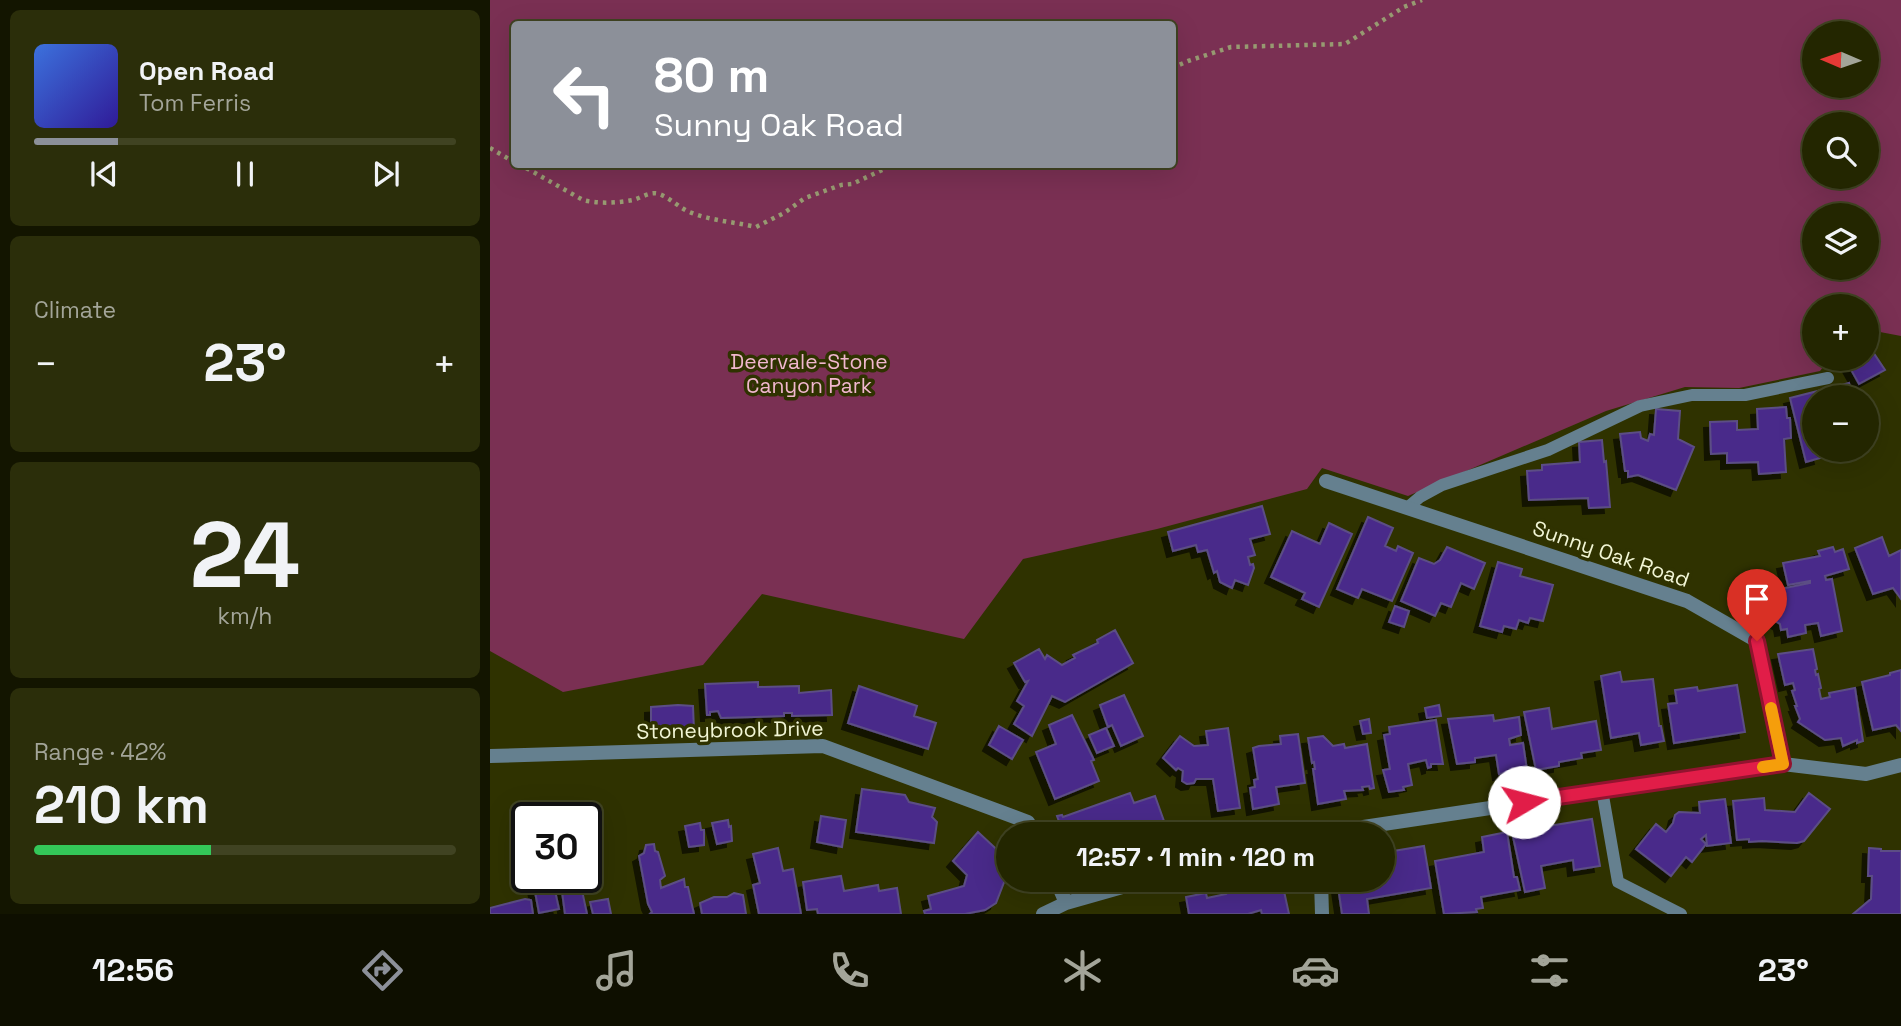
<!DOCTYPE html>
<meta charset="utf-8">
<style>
:root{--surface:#232600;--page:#2b2e0a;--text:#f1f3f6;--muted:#a3a599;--line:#404322;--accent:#8c9099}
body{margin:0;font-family:"Space Grotesk",sans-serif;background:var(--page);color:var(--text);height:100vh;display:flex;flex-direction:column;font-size:26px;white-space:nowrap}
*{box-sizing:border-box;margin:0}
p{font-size:23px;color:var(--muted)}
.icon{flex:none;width:38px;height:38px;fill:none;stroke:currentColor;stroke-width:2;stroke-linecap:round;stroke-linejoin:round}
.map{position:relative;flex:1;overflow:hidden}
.side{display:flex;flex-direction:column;gap:10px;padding:10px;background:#131500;width:490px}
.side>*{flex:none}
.hud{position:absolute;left:21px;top:21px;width:665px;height:147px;border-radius:7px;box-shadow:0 7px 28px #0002,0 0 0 2px var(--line);background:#8c9099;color:#fff;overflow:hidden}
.needle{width:46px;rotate:272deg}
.controls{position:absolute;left:1312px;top:21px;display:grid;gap:14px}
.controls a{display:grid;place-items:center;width:77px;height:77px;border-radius:50%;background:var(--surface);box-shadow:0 7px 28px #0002,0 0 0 2px var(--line);font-size:35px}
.speed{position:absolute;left:21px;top:802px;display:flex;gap:14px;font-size:35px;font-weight:700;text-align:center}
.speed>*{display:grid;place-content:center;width:91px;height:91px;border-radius:50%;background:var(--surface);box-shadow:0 7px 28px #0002,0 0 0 2px var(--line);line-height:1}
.speed .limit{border:4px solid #111;border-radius:10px;background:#fff;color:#111}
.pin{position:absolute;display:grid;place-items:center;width:60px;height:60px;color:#fff;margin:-72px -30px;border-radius:50% 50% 50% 0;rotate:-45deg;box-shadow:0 0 7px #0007}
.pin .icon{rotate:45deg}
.me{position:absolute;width:77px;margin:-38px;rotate:82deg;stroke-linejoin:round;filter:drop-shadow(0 0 5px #0008)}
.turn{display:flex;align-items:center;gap:24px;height:147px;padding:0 28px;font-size:32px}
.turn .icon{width:91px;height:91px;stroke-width:2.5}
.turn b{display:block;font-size:49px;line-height:60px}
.big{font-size:52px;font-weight:700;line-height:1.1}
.side .card{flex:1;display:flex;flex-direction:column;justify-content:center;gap:10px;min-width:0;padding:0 24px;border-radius:10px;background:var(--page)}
.side .dial{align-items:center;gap:0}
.dial b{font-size:91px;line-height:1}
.song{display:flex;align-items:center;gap:21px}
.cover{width:84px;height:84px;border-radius:10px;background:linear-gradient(135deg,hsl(220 70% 55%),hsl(250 70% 35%))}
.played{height:7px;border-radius:4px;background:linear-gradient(90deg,var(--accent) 20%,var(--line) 20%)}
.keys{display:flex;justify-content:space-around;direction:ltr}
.heat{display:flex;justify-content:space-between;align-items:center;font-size:38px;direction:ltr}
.charge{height:10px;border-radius:5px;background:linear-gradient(90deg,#34c759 42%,var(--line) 0)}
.trip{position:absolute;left:506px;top:822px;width:399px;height:70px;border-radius:35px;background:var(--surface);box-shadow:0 7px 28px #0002,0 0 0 2px var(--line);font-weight:700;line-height:70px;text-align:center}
.tabs{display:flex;height:112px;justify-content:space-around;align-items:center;background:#0e0f00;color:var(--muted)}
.tabs .icon{width:49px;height:49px}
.tabs .current{color:var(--accent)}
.tabs b{font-size:32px;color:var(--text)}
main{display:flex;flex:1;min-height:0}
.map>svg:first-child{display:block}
.green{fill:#7a3053;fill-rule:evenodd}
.building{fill:#4a2a8a;stroke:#5b4e85;stroke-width:2;filter:url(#shadow)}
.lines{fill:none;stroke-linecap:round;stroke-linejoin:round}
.path{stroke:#979a71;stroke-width:4.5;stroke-dasharray:3.5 5;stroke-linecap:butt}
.service{stroke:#65808f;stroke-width:12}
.minor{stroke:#65808f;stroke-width:14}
.route-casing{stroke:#92132f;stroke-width:18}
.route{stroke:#e11d48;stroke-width:12}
.slow{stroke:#f59e0b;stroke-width:12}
.labels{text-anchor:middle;stroke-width:7;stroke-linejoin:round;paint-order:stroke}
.park-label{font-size:21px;fill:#f1b7ce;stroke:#2f3200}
.street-label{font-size:21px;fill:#f2f6d5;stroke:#2f3200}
</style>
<main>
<section class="side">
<div class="card">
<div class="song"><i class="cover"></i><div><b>Open Road</b><p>Tom Ferris</p></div></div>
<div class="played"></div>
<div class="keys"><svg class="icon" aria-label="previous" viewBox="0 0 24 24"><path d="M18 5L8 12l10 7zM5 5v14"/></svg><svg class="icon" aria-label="pause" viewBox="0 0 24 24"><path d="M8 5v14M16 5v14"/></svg><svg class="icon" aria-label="next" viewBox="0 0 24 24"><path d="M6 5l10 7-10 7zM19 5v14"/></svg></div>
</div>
<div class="card"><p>Climate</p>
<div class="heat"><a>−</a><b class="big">23°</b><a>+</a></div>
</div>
<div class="card dial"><b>24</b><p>km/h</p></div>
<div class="card"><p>Range · 42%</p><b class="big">210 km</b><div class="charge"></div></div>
</section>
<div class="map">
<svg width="1411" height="914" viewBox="0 0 1411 914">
<defs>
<filter id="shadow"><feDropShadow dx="-6" dy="6" stdDeviation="0" flood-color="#0009"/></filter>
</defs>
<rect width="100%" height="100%" fill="#2f3200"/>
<!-- green -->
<path class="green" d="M0,0H1411V336L1390,332L1377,338V306H1325V359H1339L1330,371L1249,388L1195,387L1116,411L918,496L832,468L817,489L667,529L533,559L474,639L272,594L213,665L73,692L0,651ZM24,24H682V164H24ZM1325,33H1377V86H1325ZM1325,124H1377V177H1325ZM1325,215H1377V268H1325Z"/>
<!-- building -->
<path class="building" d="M1377,343L1395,370L1369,384L1355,359H1377Z
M1359,383L1362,397H1325V450H1328L1330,458L1316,462L1300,398Z
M1296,407L1297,418H1300L1301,438L1294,439L1296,472L1269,474L1268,462L1237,463V453L1221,454L1220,422L1247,421V430L1268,429L1267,409Z
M1166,409L1190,411L1188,439L1204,447L1186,490L1148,475L1138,477V471H1135L1130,434L1150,432L1151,438L1158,441L1160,434L1164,435Z
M1112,440L1114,462L1116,461L1120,507L1099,508L1098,498L1039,500L1037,471L1052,470V465L1090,462L1089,442Z
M772,506L780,534L760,539L765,555L758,557L760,565L763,564L764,568L758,585L745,580L742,588L730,582L727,571L724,573L717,550L708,552L706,545L683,551L678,532Z
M878,517L903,528L895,546L906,551L908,546L923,553L902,601L872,589L868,598L847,589Z
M839,523L862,534L829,607L812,599L815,593L781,577L802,531L830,544Z
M1392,537L1399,556L1411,550V599L1403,588L1383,594L1365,548Z
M957,547L995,563L984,589L971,583L961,607L951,603L945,616L911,601L929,558L944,564L950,560Z
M1343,547L1345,552L1353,549L1359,569L1335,576L1336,580L1342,579L1352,631L1331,636L1328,623L1315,625L1316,633L1298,637L1297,629L1291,630L1290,624L1277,616L1271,593L1320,583V581L1298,585L1293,563L1330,556L1328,551Z
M1008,562L1032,569L1030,576L1063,585L1053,621L1040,618L1038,623L1029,620L1026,629L1014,626L1012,632L990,626Z
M905,606L919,611L914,627L899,622Z
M625,630L643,663L575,702L562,696L542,736L524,724L534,706L527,701L538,681L535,682L524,663L549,649L555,659L557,655L572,665L585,658L583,655L608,643L607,640Z
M1323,649L1327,669L1325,670L1326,675L1328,674L1331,688L1329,689L1331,699L1340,697L1339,693L1365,688L1373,741L1367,743V740L1353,746L1351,738L1335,740L1308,722L1310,719L1305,706H1307L1302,691L1305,690L1303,683L1295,685L1288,654Z
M1411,670V731L1406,725L1383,730L1372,682L1400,675V673Z
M1130,672L1132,682L1163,679L1169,726H1171L1174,741L1151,745L1149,733L1121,738L1111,676Z
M268,682V687L309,686V693L341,690L342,715L302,716V713H294V716L231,718L228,711L220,712V715H217L215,684Z
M1247,685L1255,732L1184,743L1178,704L1187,703L1185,690L1207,687L1208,691Z
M369,686L427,706L424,716L446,723L438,749L358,723Z
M634,695L653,736L631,746L622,725L618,727L610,705Z
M188,705L203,706L204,731L161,732V707Z
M949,705L951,716L937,718L935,708Z
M1059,708L1062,729L1106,721L1111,750L1091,753L1092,758L1069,762V766L1046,770L1034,712Z
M582,715L604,760L601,761L609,781L565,799L546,752L566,744L559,725Z
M1003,715L1004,721L1029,717L1031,735L1019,739L1020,745L1033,743L1037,770L1009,774L1006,755L985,758V762L967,764L958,719Z
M879,719L881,733L873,734L870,721Z
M946,720L953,764H941V767L938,768L936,760L918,764L922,785L913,787L914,790L899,792L893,770L900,769L894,735L900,734L899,727Z
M509,726L533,740L522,759L499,745Z
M616,728L624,746L607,753L599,735Z
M738,728L750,808L728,811L723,779H706L704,783L697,784L692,781L693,771L688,768L686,770L673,758L690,736L704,746L718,745L716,731Z
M808,734L815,783L786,787L789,804L763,809L760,788L765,787L764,780L768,779L763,748L769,746L791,744L790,736Z
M833,736L843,746L854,744L855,748L877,744L884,788L880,789L879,786L872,787L873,790L854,791L856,799L828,804L823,769H825L824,762L822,763L818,738Z
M372,789L415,795L419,802L445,808L442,817L447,822L444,843L366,832Z
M640,793L644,803L665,796L679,835H652L650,828L631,835H574L567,816L572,815L573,817Z
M1319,793L1340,809L1314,841L1307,843L1272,841L1259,842V839L1247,840L1243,801L1274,798L1275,810L1305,812Z
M1235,799L1241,843L1217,846L1216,835L1211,839L1216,844L1202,862L1196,857L1181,876L1146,849L1166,824L1176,832L1183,823L1185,815L1189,812L1210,813L1209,802Z
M331,816L356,820L352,847L327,842Z
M1102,819L1110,866L1084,870L1083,860L1051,866L1055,888L1035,892L1022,832Z
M238,820L239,827L241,826L242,841L227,844L222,823Z
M210,823L211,830H214V845L199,847L195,826Z
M488,832L516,858L514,871L518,872L506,903L495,910L475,914H435L434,911L441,909L438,896L474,886L477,875L463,861Z
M1017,832L1024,877H1027L1030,890L991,897L993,908L986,909L987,912L954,914L945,861L994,852L992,837Z
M164,844L165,851L168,852L175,876L170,880L171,888L194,879L195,887H198L204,914H160L162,912L158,904L149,856L154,853L156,845Z
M934,846L941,888L877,899L879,914H852L847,880H892V855L904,854L903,851Z
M288,848L293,871L303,869L311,914H269L263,885L270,883L263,854Z
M1379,848L1391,849V851H1411V914H1363L1381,899L1382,876H1378Z
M351,876L354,891L388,885L389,891L407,888L411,914H328L327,909L317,910L313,882Z
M51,880L52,885L63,882L69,909L49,913L43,881Z
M90,881L97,914H75L71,884Z
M792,882L799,914H772L771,910L758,914H699L696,897L716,893L717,898L736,894L735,891L758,887L759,891L770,889L769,885Z
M244,893L253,895L256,914H212L210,903L224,897H237Z
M35,899L41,900L43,914H0V908Z
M118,899L121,914H103L100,902Z"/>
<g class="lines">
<!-- path -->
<path class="path" d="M682,68L698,61L741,47L855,44L914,7L932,0
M0,148L24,162
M29,164L93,200C108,204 127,203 143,200C151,198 160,191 169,194C181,198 190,209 202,213C223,221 245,222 266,227L294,213L315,198L351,185L362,184L405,164"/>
<!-- service -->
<path class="service" d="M917,508L930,497L952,485L1058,450L1150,406L1202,395H1255L1338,378
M1112,790L1128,882L1191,914"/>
<!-- minor -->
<path class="minor" d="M836,481L1197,601L1267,641L1293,764
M0,756L333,746L538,822L544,835
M820,835L1293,764L1376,774L1411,765
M566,880L576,903
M831,880L832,914
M553,914L576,903L657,880"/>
</g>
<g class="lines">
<!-- route casing -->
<g class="route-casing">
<path id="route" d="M1034,802L1293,764L1267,641"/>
</g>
<!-- route -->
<use href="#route" class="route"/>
<!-- slow -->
<path class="slow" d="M1273,767L1293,764L1281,708"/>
</g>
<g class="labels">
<!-- park labels -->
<g class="park-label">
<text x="319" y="369">Deervale-Stone<tspan x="319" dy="24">Canyon Park</tspan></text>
</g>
<!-- street labels -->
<g class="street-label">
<text transform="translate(1121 554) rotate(19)" y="7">Sunny Oak Road</text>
<text transform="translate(240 730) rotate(-1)" y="7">Stoneybrook Drive</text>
</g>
</g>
</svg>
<div class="controls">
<a><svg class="needle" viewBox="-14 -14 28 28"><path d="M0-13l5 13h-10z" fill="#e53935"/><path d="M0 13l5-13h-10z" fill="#a3a599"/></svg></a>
<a><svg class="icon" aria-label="search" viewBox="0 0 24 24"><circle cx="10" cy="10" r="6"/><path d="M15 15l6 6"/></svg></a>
<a><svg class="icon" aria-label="layers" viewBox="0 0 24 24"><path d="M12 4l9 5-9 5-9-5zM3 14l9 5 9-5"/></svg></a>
<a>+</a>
<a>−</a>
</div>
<div class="speed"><div class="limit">30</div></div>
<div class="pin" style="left:1267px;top:641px;background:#d93025"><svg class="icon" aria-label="arrive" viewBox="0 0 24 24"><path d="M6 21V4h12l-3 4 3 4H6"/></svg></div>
<svg class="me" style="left:1034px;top:802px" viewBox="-20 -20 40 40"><circle r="19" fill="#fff"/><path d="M0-13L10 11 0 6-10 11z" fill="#e11d48"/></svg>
<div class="trip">12:57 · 1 min · 120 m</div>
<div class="hud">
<div class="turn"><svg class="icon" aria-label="left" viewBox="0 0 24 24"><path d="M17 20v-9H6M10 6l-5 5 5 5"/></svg><div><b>80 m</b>Sunny Oak Road</div></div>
</div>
</div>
</main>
<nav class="tabs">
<b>12:56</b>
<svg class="icon current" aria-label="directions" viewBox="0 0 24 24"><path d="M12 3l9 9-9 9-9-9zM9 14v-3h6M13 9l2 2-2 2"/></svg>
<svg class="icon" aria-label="music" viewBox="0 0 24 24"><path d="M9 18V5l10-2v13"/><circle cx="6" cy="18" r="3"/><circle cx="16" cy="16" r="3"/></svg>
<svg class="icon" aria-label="phone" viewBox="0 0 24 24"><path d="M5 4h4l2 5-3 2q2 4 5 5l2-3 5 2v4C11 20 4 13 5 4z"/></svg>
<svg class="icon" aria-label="climate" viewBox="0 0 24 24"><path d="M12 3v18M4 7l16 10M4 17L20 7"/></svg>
<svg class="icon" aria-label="car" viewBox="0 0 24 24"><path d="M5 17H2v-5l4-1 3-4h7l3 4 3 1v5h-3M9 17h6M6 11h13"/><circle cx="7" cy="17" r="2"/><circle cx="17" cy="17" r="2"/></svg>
<svg class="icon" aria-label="filters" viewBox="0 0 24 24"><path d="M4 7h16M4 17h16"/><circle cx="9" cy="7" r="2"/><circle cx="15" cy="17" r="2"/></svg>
<b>23°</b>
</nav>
